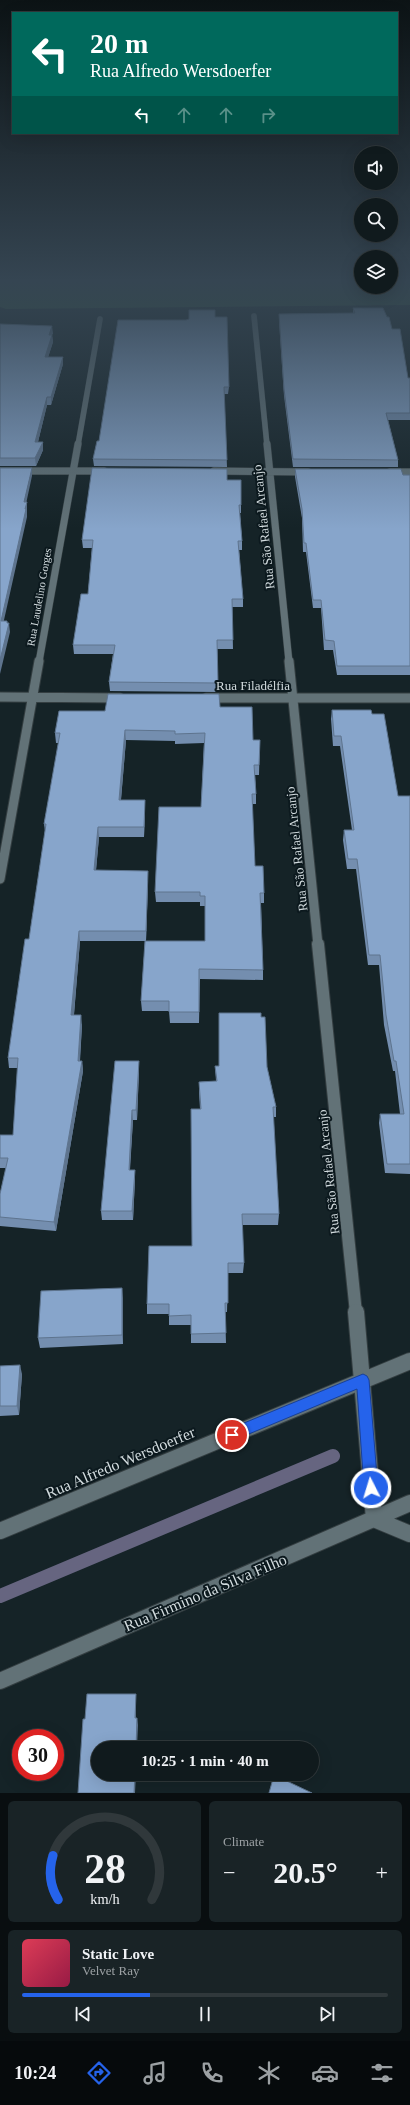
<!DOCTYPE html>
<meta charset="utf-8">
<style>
:root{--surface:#101a1d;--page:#192326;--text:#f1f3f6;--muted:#9ca1a4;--line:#30383b;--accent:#2563eb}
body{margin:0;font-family:Georgia,serif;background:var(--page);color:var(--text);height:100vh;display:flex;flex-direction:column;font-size:15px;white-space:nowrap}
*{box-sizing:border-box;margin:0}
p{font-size:13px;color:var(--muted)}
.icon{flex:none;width:22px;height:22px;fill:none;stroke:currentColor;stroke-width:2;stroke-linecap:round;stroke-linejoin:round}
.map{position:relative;height:1793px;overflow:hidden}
.details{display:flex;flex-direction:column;gap:8px;padding:8px;background:#090e10;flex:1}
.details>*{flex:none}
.banner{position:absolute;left:12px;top:12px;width:386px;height:122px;border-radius:0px;box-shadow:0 4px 16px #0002,0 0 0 1px var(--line);background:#00695c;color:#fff;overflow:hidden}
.tools{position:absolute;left:354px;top:146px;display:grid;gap:8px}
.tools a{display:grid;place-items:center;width:44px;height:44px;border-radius:50%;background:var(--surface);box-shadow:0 4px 16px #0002,0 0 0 1px var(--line);font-size:20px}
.speed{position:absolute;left:12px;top:1729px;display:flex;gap:8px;font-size:20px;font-weight:700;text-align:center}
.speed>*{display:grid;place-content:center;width:52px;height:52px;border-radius:50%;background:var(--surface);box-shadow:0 4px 16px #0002,0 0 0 1px var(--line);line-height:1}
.speed .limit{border:6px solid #d22;background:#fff;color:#111}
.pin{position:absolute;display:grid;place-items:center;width:34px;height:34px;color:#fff;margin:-17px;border:2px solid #fff;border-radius:50%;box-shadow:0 1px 4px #0007}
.me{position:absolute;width:44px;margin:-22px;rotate:355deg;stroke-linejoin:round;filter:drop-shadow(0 0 3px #0008)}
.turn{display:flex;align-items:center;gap:14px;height:84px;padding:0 12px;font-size:18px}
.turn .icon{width:52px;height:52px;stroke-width:2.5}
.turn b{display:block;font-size:28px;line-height:34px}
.lanes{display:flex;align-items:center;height:38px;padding:0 12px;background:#0003;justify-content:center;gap:20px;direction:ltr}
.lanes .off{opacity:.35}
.big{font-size:30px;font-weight:700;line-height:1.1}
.details .card{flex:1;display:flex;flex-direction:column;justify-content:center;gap:6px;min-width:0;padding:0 14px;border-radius:6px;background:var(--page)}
.details .dial{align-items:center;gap:0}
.dial svg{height:104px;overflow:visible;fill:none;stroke:var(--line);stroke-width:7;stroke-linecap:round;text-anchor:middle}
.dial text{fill:var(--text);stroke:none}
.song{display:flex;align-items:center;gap:12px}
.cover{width:48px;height:48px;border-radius:6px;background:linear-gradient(135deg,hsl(350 70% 55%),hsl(340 70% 35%))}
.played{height:4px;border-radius:2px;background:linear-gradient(90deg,var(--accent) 35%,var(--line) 35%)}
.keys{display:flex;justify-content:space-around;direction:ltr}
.heat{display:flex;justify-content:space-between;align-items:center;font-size:22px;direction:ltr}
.details .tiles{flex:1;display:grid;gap:8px;grid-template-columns:1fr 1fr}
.card:last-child{grid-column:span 2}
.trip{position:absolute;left:91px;top:1741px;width:228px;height:40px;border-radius:20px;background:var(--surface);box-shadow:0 4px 16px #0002,0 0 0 1px var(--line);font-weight:700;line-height:40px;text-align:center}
.dock{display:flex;height:64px;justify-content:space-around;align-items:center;background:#060a0c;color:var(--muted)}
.dock .icon{width:28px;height:28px}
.dock .on{color:var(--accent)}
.dock b{font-size:18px;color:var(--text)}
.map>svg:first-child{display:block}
.forest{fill:#31593c}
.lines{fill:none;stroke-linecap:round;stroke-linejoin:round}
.stream{stroke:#666580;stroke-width:14}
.minor-far4-casing{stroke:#343e41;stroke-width:6}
.minor-far3-casing{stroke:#343e41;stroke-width:8}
.minor-far2-casing{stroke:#343e41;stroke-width:11}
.minor-far1-casing{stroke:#343e41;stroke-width:14}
.minor-casing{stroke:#343e41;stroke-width:18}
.minor-far4{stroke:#627277;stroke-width:5.5}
.minor-far3{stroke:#627277;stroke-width:7}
.minor-far2{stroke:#627277;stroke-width:9}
.minor-far1{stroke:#627277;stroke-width:12}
.minor{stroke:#627277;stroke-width:16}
.wall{fill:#748eaf;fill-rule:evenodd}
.shaded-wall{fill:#5e748e}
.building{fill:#87a5cb;stroke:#5e748e}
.route{fill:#2563eb;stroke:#184099}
.labels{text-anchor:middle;stroke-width:4;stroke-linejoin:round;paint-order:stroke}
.far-street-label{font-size:11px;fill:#d2dbde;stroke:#0c191e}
.street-label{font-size:13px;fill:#d2dbde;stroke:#0c191e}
.near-street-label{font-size:16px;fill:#d2dbde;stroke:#0c191e}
</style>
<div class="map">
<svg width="410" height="1793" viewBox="0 0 410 1793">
<rect width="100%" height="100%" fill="#152327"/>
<!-- forest -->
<path class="forest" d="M0,278H361V287H391V278H410V305L6,309L0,307Z"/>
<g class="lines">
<!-- stream -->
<path class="stream" d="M0,1596L333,1456"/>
<!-- minor-far4 casing -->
<g class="minor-far4-casing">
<path id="minor-far4" d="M254,316L267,445
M78,445L100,319"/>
</g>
<!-- minor-far3 casing -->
<g class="minor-far3-casing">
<path id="minor-far3" d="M267,444L289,662
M0,471H104
M214,471L308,472
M390,472H410
M39,662L78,444"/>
</g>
<!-- minor-far2 casing -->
<g class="minor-far2-casing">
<path id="minor-far2" d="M289,661L318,945
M0,697L120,698
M206,698H410
M0,879L39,661"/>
</g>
<!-- minor-far1 casing -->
<g class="minor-far1-casing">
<path id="minor-far1" d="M318,944L356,1313"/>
</g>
<!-- minor casing -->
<g class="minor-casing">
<path id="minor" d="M356,1312L374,1519L410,1534
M0,1531L410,1361
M0,1681L410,1503"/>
</g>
<!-- minor-far4 -->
<use href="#minor-far4" class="minor-far4"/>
<!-- minor-far3 -->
<use href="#minor-far3" class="minor-far3"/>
<!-- minor-far2 -->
<use href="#minor-far2" class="minor-far2"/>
<!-- minor-far1 -->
<use href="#minor-far1" class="minor-far1"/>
<!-- minor -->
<use href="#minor" class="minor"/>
</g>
<!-- wall -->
<path class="wall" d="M353,308L392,329L408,378H410V420H388L398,460V467H293L284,396L279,320V314L353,313Z
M215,317L229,387L228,394H224L227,467L94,466L93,459L99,441L186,320Z
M0,324L53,333L52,335L53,342L48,357H63V364L51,405H47L38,442H43V450L36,466H0Z
M295,469L410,475V675H337L333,650H324L321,608H313L306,552H303L302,518L295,477Z
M227,480L241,505V513H240L242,541V550H239L243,599V607H232L233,649H217L218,692L110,691L109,682L113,654H74L73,645L88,594L92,548H83L82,540Z
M220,707L253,740H260L259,775H255L256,794V804H252L255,866L264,893V903H261L263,970V980L200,979L199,1023H170L169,1011H142L141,1001L145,941H80L74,1015L82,1025L80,1061H82L83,1071L56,1231L0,1226V1194L6,1168H0V1135H13L18,1068H9L8,1058L29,939L45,831L44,824L59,743H56L55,733L105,711ZM126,740L175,741V744L204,743L201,807L155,892L156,902H200V906H205V941H146L148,881L96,870L99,837H144L145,810V800H121Z
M332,710L372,714L398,796H410V1174L385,1173L379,1123L380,1114H400L395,1071H393L384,1025L379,965H368L356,869H347L343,840L344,830H352L340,746H333L331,719Z
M215,1066L267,1067L276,1107V1117H273L279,1214L278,1225H242L244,1263L243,1273H228L227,1312H225L226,1343H191V1325H169V1314H147V1304L192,1246L200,1109L199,1092V1082L216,1081Z
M139,1070L137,1120H133L130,1170L135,1179L133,1220H102L101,1211Z
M123,1298V1344L40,1348L38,1338Z
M0,1366L22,1374L19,1415L0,1416Z"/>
<!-- shaded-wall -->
<path class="shaded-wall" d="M52,326L53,333L49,342V335Z
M52,335L53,342L46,364L45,357Z
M63,357V364L51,405V397Z
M47,397V405L36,450L35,442Z
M43,442V450L36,466L35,458Z
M32,468V476L26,504L27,502V517L2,629L1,621L24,502Z
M7,621L8,626L9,623L10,632L0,674V660Z
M125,730L126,740L120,810L119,800Z
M145,800V810L144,837V827Z
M98,827L99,837L95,881L94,870Z
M148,871V881L146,941V931Z
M79,931L80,941L73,1025L71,1015Z
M81,1015L82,1025L79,1071L78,1061Z
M82,1061L83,1071L56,1231L54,1222Z
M139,1061V1070L137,1120L136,1110Z
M132,1110L133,1120L129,1179V1170Z
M135,1170V1179L133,1220L132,1211Z
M122,1288L123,1298V1344L122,1335Z
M20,1365L22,1374L19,1415L17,1406Z
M136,1694V1725L135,1718Z
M137,1718L138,1725L137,1748H136Z
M135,1774H136L135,1793H134Z"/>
<!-- building -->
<path class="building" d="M353,308H383L387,317H389L392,329H400L408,378H410V413H386L398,460L293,459L284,389L279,314L355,313Z
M189,310H215V317H227L229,387H224L227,460L93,459L97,441H99L118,320H186L189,319Z
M0,324L52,326L49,335H52L45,357H63L51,397H47L35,442H43L35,458H0Z
M0,468H32L24,502H27L25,509H26L1,621H7V623H9L0,660Z
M92,468L227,469V480H241V505H239L242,541H238L243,599H232L233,640H217L218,683L109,682L115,645H73L81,594H88L93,540H82Z
M295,469H401L403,475H410V666H337L334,641L325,640L321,600H313L306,543H304L302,509Z
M108,694H219L220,707H252L253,740H260L259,765H254L256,794H252L255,866H263L264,893H260L263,970L199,969V1012H169V1001H141L145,941H205V896H200V892H155L159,807H201L205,733L175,734V731L125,730L119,800H145L144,827H98L94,870L148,871L146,931H79L71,1015H81L78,1061H82L54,1222L0,1217V1194L8,1158H0V1135H13L18,1058H8L25,939H29L46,824H44L60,733H55L59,711H105Z
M332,710H371L372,714H384L398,796H410V1164H387L380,1114H404L396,1061H394L386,1015L380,955H369L357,859H348L344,830H354L341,736H334Z
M219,1013H261V1017H265L267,1067L276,1107H273L279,1214H242L244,1263H228V1303H225L226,1333L191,1334V1315L169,1316V1304H147L149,1246H192L191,1109H201L199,1082L217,1081L215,1066H219Z
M115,1061H139L136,1110H132L129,1170H135L132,1211H101Z
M122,1288V1335L38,1338L41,1291Z
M20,1365L17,1406H0V1366Z
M87,1694H136L135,1718H137L136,1748H98V1774H135L134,1793H78L83,1719H85Z
M274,1775L312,1793H269Z"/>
<!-- sky -->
<linearGradient id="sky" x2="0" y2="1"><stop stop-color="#0c1315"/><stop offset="0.53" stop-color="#354552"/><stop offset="1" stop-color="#354552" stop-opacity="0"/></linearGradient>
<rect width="410" height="529" fill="url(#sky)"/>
<!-- route -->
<path class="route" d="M363,1374L367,1376L369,1380L378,1488L376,1493L371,1495L366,1493L364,1488L357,1389L232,1441L227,1439L225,1435L227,1430Z"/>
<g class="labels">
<!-- far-street labels -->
<g class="far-street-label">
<text transform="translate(39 597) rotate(-80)" y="4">Rua Laudelino Gorges</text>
</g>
<!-- street labels -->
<g class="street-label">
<text transform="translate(263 527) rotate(-96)" y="5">Rua São Rafael Arcanjo</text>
<text x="253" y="690">Rua Filadélfia</text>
<text transform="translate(296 849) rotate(-96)" y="5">Rua São Rafael Arcanjo</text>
<text transform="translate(328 1172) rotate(-96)" y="5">Rua São Rafael Arcanjo</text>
</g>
<!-- near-street labels -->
<g class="near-street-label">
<text transform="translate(120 1462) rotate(-23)" y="6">Rua Alfredo Wersdoerfer</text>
<text transform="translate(205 1592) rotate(-23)" y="6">Rua Firmino da Silva Filho</text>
</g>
</g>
</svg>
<div class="tools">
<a><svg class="icon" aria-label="sound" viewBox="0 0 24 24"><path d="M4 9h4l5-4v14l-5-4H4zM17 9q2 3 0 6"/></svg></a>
<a><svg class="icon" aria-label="search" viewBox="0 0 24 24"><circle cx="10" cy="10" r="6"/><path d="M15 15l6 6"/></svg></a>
<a><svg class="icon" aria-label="layers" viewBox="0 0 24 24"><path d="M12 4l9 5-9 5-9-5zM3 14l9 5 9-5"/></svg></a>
</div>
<div class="speed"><div class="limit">30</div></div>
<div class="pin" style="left:232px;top:1435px;background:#d93025"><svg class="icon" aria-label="arrive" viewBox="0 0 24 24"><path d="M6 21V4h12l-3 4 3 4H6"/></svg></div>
<svg class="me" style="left:371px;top:1488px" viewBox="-20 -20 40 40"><circle r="17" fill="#2563eb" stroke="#fff" stroke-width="3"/><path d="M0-11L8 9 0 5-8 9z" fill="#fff"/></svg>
<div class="trip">10:25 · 1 min · 40 m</div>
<div class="banner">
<div class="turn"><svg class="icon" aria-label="left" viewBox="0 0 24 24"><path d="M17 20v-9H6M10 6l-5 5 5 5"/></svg><div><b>20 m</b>Rua Alfredo Wersdoerfer</div></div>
<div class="lanes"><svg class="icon" aria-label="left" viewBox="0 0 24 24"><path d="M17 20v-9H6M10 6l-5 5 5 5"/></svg><svg class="icon off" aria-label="ahead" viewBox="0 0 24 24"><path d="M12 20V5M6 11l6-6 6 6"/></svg><svg class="icon off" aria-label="ahead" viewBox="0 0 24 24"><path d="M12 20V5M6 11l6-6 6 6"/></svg><svg class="icon off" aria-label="right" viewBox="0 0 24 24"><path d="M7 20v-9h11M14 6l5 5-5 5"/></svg></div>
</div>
</div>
<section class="details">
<div class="tiles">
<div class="card dial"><svg viewBox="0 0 100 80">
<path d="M14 69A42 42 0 1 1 86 69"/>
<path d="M14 69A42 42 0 0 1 10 35" stroke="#2563eb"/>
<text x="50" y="56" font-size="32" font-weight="700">28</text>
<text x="50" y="72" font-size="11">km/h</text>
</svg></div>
<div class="card"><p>Climate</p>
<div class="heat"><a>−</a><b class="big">20.5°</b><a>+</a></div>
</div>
<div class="card">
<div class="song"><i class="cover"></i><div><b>Static Love</b><p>Velvet Ray</p></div></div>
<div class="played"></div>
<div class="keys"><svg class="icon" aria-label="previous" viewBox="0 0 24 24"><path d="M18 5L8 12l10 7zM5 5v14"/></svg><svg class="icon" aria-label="pause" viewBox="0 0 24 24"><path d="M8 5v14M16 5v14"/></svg><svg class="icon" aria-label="next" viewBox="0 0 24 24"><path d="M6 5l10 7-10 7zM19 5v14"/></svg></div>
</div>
</div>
</section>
<nav class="dock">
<b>10:24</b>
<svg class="icon on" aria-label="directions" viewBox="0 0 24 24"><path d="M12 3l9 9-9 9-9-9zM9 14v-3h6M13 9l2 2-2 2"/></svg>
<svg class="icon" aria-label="music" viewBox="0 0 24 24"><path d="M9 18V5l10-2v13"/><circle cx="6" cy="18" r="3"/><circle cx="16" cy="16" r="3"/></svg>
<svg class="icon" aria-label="phone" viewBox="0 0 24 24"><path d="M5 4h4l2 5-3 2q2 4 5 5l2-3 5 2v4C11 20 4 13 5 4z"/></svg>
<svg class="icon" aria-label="climate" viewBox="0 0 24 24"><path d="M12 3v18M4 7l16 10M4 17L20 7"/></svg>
<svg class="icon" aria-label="car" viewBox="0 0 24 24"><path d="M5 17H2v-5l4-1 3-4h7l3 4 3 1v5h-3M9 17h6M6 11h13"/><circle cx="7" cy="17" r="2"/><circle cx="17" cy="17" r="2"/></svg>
<svg class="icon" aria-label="filters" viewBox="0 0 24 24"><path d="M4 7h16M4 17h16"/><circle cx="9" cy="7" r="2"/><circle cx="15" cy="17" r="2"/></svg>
</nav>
